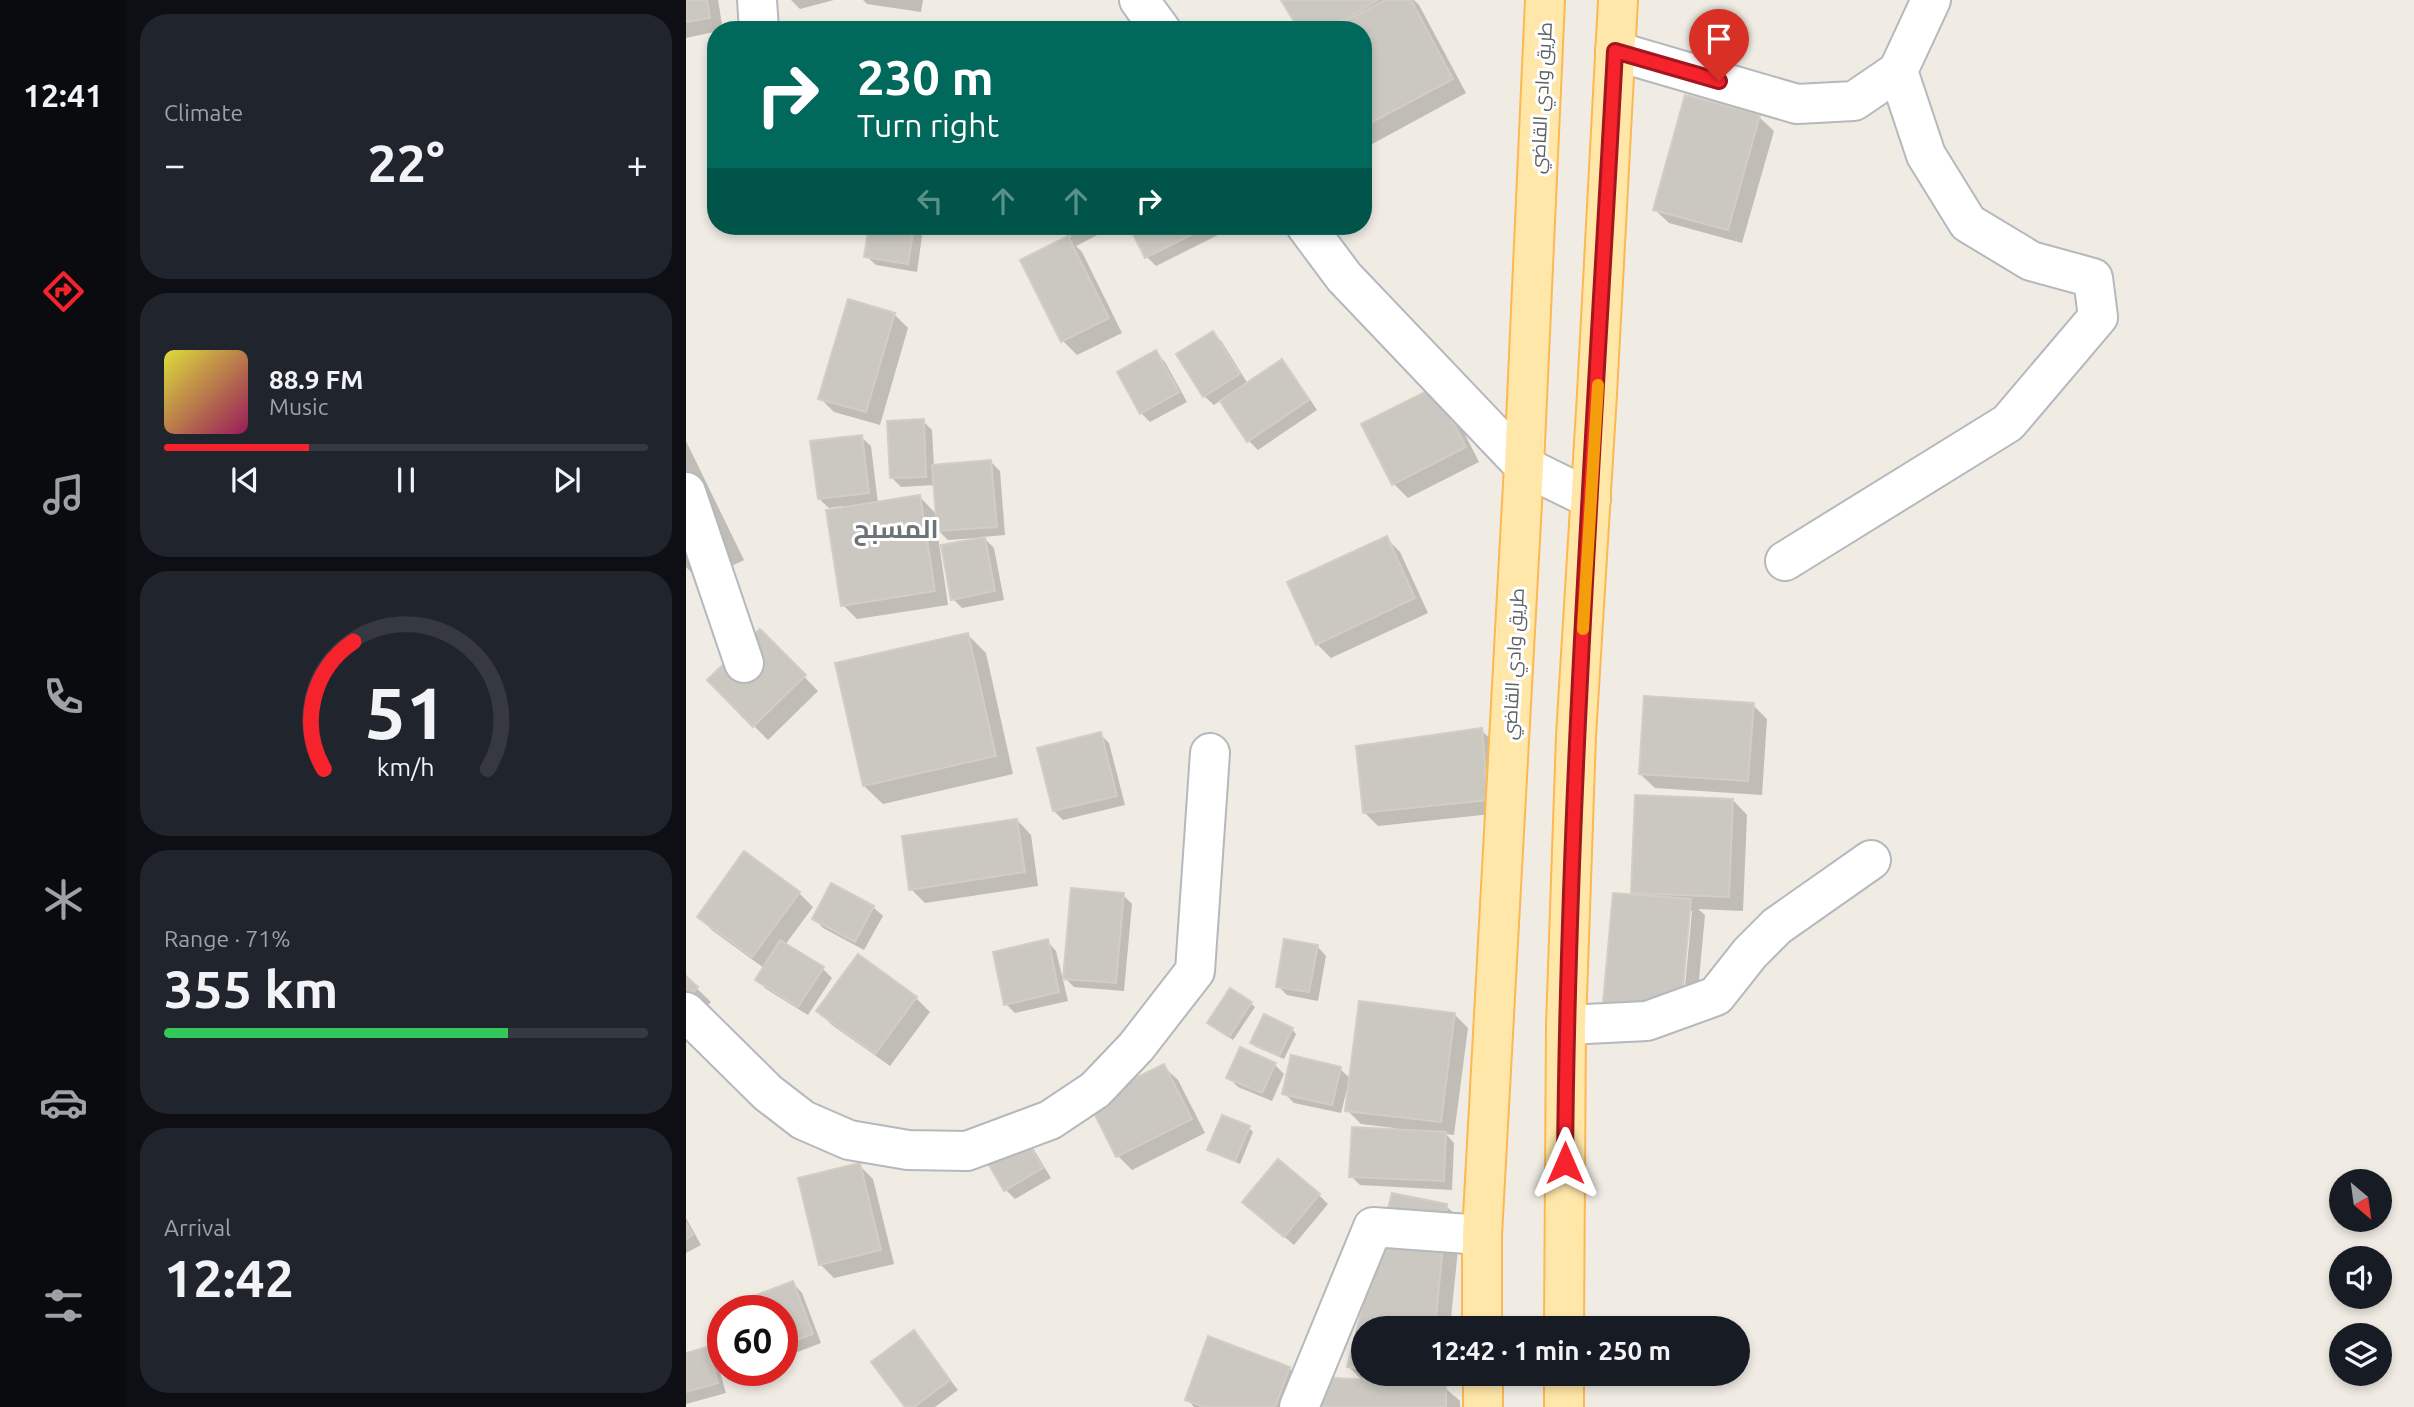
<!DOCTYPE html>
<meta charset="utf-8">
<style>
:root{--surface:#171b24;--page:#20242c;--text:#f1f3f6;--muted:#9ea1a6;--line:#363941;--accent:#f7232c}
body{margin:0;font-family:Ubuntu,Cairo,sans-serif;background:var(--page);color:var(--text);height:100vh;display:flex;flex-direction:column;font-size:26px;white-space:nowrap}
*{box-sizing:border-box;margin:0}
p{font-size:23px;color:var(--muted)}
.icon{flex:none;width:38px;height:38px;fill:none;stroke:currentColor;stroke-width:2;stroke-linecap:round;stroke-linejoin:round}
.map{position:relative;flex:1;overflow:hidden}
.details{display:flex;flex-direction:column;gap:14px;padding:14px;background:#0d0f14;width:560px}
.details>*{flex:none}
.top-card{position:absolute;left:21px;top:21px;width:665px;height:214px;border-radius:28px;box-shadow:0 4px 10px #0003;background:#00695c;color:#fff;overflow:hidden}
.needle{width:46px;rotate:151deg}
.buttons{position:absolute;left:1643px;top:1169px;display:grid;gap:14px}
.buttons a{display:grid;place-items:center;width:63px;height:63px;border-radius:50%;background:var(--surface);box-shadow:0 4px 10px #0003;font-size:35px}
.speed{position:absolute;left:21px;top:1295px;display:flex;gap:14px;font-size:35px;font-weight:700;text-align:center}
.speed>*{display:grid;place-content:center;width:91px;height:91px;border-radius:50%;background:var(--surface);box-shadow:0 4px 10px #0003;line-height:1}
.speed .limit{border:10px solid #d22;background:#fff;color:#111}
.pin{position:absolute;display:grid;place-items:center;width:60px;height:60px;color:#fff;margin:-72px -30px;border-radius:50% 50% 50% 0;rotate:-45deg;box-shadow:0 0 7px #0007}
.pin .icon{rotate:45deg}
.me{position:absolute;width:77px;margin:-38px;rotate:0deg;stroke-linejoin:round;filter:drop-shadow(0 0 5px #0008)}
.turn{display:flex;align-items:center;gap:24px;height:147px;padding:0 35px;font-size:32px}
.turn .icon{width:91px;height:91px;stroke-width:2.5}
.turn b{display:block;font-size:49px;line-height:60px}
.lanes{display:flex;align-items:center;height:66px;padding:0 35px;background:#0003;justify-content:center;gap:35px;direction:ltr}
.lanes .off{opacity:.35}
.big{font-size:52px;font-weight:700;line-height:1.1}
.details .card{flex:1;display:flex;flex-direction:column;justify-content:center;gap:10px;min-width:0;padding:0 24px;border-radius:28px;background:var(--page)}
.details .dial{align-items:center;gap:0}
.dial svg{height:182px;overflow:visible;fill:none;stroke:var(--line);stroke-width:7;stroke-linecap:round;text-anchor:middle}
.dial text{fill:var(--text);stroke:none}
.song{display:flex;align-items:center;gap:21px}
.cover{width:84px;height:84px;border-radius:10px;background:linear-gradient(135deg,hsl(60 70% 55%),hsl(330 70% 35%))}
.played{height:7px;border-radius:4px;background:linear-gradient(90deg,var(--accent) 30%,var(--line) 30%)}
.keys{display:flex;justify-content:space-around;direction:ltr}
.heat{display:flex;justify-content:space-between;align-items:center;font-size:38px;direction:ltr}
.charge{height:10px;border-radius:5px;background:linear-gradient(90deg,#34c759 71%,var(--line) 0)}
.trip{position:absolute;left:665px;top:1316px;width:399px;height:70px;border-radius:35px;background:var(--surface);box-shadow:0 4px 10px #0003;font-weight:700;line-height:70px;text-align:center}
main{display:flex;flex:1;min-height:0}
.tabs{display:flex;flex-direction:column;width:126px;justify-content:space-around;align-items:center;background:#090b0e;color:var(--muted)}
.tabs .icon{width:49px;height:49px}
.tabs .active{color:var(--accent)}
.tabs b{font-size:32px;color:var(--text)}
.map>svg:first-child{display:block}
.shadow{fill:#0003;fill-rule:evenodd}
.building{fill:#cbc7c1;stroke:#d5cdc2;stroke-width:2}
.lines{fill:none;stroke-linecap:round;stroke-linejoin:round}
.street-casing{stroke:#b5b8bc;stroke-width:42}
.primary-casing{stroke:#fdb851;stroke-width:42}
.street{stroke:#fff;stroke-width:38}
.primary{stroke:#ffe7aa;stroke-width:38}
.route-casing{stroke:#a1171d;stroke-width:18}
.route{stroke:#f7232c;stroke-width:12}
.slow{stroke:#f59e0b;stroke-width:12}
.labels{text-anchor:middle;stroke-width:6;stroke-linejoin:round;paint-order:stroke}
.street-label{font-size:19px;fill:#5c6266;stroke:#fff}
.district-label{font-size:26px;font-weight:bold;fill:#6d7478;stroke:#fff}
</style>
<main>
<nav class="tabs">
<b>12:41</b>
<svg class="icon active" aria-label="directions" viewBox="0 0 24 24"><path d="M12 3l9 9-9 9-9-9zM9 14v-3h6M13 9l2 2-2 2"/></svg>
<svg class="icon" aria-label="music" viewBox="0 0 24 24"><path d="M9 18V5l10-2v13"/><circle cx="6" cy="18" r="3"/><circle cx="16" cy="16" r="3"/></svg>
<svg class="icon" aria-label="phone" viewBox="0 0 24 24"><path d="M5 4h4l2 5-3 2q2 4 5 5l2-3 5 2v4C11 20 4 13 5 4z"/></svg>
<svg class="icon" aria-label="climate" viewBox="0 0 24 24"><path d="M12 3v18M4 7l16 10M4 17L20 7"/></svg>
<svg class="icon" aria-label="car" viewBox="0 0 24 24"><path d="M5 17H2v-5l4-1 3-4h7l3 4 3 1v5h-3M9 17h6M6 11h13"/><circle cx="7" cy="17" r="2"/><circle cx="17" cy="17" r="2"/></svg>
<svg class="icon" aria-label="filters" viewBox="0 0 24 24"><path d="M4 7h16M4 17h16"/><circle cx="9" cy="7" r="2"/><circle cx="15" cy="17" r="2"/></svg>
</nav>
<section class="details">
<div class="card"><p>Climate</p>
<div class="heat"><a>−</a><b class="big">22°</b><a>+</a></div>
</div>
<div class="card">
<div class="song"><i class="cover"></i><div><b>88.9 FM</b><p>Music</p></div></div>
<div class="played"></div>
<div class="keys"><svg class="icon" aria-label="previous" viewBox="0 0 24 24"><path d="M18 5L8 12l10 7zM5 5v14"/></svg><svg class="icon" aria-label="pause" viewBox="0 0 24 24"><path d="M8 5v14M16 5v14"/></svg><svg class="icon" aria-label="next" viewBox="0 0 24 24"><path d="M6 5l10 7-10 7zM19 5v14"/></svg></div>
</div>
<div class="card dial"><svg viewBox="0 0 100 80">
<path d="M14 69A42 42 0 1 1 86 69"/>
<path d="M14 69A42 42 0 0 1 27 13" stroke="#f7232c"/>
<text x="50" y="56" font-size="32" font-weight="700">51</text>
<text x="50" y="72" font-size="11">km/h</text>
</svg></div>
<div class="card"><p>Range · 71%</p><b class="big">355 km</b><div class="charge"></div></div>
<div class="card"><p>Arrival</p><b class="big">12:42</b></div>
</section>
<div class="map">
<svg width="1728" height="1407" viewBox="0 0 1728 1407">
<rect width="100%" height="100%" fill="#f0ece4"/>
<!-- shadow -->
<path class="shadow" d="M0,0H32L37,30L0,38Z
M105,0H148L114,9Z
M177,0H237L235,12L181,4Z
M597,0H728L733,5L780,93L677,149V30H615Z
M1073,117L1088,131L1056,243L983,223L968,209Z
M185,226L227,227L236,236L231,272L190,265L180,256Z
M379,226H429L390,246L396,252L436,333L391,355L377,341L337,261L385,237Z
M445,226H550L470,266L461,257Z
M208,314L222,328L194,425L148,412L134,398Z
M527,333L536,342L562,384L596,362L605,371L631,410L572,450L563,441L535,400L528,405L518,396Z
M470,353L479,362L501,402L464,422L455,413Z
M763,403L793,462L722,498L708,484Z
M237,421L246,430L248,467L305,462L314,471L319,535L297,537L308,548L318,600L276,608L267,599L290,538L262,540L251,529L262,605L171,619L157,605V506L143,508L133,499L175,437L185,446L192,504L234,497L251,515L249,485L215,487L205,477Z
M0,441L58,560L14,581L0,567Z
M700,538L714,552L742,613L645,658L631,644Z
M74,631L132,691L82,740L23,681Z
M281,634L300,653L327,774L197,804L178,786Z
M1067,705L1081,719L1076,795L969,788L954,774Z
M795,730L810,744L815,813L692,826L678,812Z
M414,734L423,743L439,805L377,820L368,811Z
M951,797L1047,800L1061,815L1057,911L1012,909L1019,915L1009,1023L933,1017L919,1002L947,896ZM1003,911H1006L996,1019L993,1018Z
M331,820L345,835L352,886L239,903L225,889Z
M113,893L127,907L99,945L137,969L146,978L122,1015L80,989L71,980L78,968L27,931L13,917Z
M437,895L446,904L438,991L388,987L379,978Z
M187,907L197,916L178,950L137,928L128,919Z
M361,941L370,951L382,1001L329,1013L320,1004Z
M631,946L640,956L632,1001L601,995L592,986Z
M173,956L230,998L244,1012L204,1066L146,1025L132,1011Z
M0,978L25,1002L0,1028Z
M564,1003L569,1007L547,1040L523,1023Z
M768,1014L782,1028L768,1135L760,1134L768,1143L766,1190L674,1185L665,1176L708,1131V1128L675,1124L661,1110L664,1086L662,1085L655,1113L608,1103L598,1093L654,1069L665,1079Z
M606,1029L610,1034L598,1059L570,1047L566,1043Z
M589,1065L598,1074L586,1101L552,1087L542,1077Z
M477,1066L492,1080L519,1133L446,1170L432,1156Z
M563,1128L567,1132L554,1164L528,1153L523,1149Z
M345,1145L365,1178L329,1199L320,1190Z
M173,1165L187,1179L208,1264L148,1278L134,1264Z
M633,1195L642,1204L608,1245L568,1211Z
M707,1195L760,1206L775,1220L764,1328H677V1374H759L758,1387L774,1401V1407H636L678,1382L663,1367Z
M0,1218L15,1245L0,1253Z
M107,1283L116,1293L135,1343L96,1358V1311Z
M228,1333L272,1390L249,1407H221Z
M20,1348L30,1358L40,1393L0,1404V1354Z
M603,1368L617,1382L608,1407H508L501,1399Z"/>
<!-- building -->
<path class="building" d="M0,0H21L24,18L0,22Z
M595,0H692L640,30H613Z
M699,0H725L767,79L677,127V30H643Z
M999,95L1074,115L1042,230L967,210Z
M183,226H228L222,264L178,257Z
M377,226H402L382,236Z
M443,226H523L459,258Z
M382,236L423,318L375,342L334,260Z
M162,299L209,313L180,412L132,399Z
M527,331L554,374L517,397L490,354Z
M470,350L493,392L454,414L431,372Z
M596,359L623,400L561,442L534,401Z
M749,387L780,447L706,485L675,424Z
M238,419L240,477L204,478L201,421Z
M176,435L183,493L132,499L124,441Z
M305,460L311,527L251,531L246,465Z
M234,495L249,591L155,606L140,510Z
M701,536L729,598L630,645L601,582Z
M299,537L309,591L265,600L255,545Z
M74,629L120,675L67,727L21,680Z
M282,633L310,756L177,786L149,663Z
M958,696L1068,703L1062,781L953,774Z
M796,728L802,800L677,813L670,746Z
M415,732L431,796L367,811L351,748Z
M949,795L1047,799L1043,897L945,893Z
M331,819L339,872L223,890L216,836Z
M58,851L114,892L66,957L11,917Z
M145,883L188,906L169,942L126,919Z
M385,888L438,893L430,983L377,979Z
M927,893L1005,899L995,1010L917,1003Z
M362,939L373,992L318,1005L307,952Z
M598,939L632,945L623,992L590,987Z
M94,940L138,967L112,1007L69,980Z
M172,954L231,997L189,1054L130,1011Z
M0,976L12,987L0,1000Z
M544,988L566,1002L543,1037L521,1023Z
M673,1001L769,1013L755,1122L659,1111Z
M578,1014L607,1028L593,1056L564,1043Z
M554,1047L590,1063L576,1093L540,1078Z
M605,1055L655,1067L646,1105L596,1094Z
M478,1064L506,1119L430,1157L402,1101Z
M536,1115L564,1126L549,1161L521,1150Z
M666,1127L760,1132L758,1181L663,1177Z
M336,1133L357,1168L318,1191L298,1156Z
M592,1159L634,1194L598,1237L556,1202Z
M174,1163L195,1250L133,1265L112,1178Z
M706,1193L761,1204L749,1328H677V1369L661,1367Z
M0,1223L7,1235L0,1239Z
M107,1281L127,1334L96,1346V1311H43L42,1306Z
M228,1330L264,1380L228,1407H219L185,1362Z
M522,1336L604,1367L589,1407H518L499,1400Z
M21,1347L32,1383L0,1392V1353Z
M635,1377L760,1385V1407H634Z"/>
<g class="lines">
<!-- street casing -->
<g class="street-casing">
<path id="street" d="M71,0L73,30
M453,0L475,30
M929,51L1111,104L1168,101L1212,71L1245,0
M620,226L658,277L838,466L905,499
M0,492L58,663
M1099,561L1322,423L1412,317L1407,278L1345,261L1282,223L1240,155L1212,71
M0,1012L82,1093L117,1120L163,1140L222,1150L281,1151L364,1120L409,1090L450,1047L509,971L524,753
M880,1025L961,1021L1030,996L1064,953L1091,926L1185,860
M613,1407L687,1227L796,1235"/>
</g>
<!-- primary casing -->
<g class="primary-casing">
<path id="primary" d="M796,1328V1235L838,466L859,0
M878,1328L880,1025L890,736L911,394L932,0
M797,1374V1407
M878,1407V1374"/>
</g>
<!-- street -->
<use href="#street" class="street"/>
<!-- primary -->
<use href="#primary" class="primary"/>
</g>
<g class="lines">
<!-- route casing -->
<g class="route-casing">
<path id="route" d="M879,1163C882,792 909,422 929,51L1033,81"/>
</g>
<!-- route -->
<use href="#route" class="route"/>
<!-- slow -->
<path class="slow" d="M897,629L912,385"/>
</g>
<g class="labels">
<!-- street labels -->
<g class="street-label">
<text transform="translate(855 98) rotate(-87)" y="7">طريق وادي القاضي</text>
<text transform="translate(827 664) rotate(-87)" y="7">طريق وادي القاضي</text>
</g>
<!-- district labels -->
<g class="district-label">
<text x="210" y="538">المسبح</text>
</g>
</g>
</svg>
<div class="buttons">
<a><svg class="needle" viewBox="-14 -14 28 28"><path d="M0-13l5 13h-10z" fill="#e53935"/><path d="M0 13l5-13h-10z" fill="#9ea1a6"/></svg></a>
<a><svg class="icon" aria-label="sound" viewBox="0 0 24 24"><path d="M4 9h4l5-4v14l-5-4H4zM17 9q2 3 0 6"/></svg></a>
<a><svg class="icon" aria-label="layers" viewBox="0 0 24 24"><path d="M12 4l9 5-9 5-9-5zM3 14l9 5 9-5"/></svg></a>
</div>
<div class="speed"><div class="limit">60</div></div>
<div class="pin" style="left:1033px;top:81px;background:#d93025"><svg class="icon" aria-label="arrive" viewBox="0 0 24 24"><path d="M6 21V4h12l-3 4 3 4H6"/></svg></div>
<svg class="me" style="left:879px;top:1163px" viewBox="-20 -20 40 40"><path d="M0-17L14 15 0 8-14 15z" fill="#f7232c" stroke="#fff" stroke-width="4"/></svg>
<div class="trip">12:42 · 1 min · 250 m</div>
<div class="top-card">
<div class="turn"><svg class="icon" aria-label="right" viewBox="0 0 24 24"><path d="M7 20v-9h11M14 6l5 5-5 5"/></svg><div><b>230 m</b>Turn right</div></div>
<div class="lanes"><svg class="icon off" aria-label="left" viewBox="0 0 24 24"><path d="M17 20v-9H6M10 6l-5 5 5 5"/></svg><svg class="icon off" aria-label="ahead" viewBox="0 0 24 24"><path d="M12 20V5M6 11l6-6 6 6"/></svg><svg class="icon off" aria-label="ahead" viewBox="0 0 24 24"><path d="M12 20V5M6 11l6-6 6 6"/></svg><svg class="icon" aria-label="right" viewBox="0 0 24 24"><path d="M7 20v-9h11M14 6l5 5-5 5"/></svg></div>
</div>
</div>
</main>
